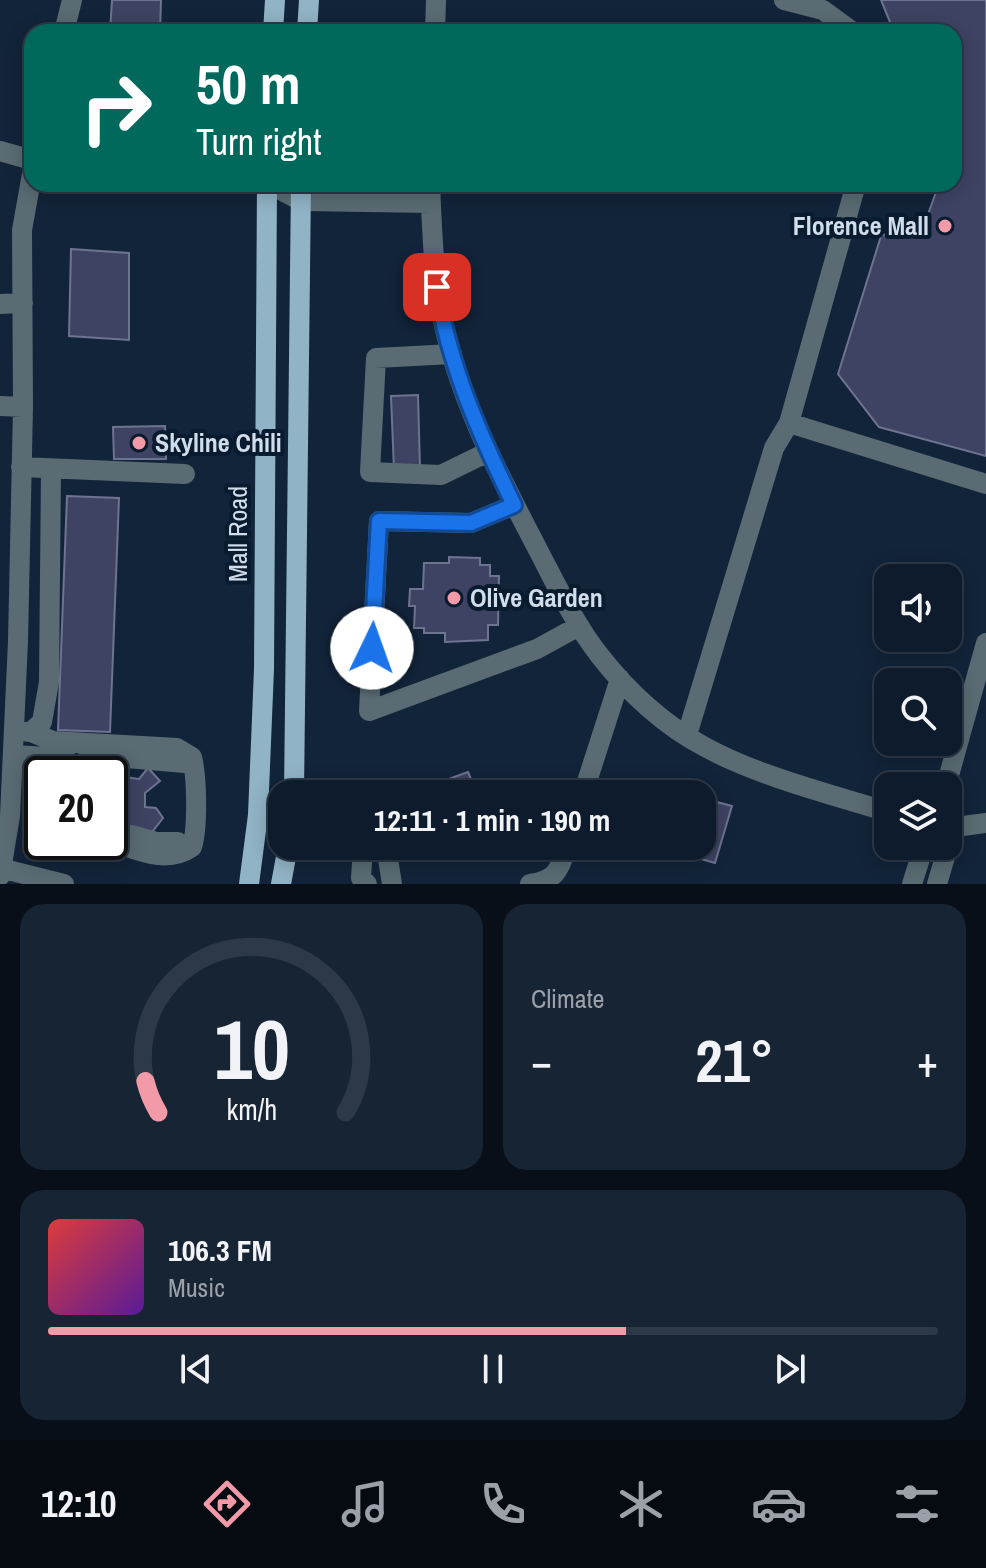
<!DOCTYPE html>
<meta charset="utf-8">
<style>
:root{--surface:#0e1b2c;--page:#172434;--text:#f1f3f6;--muted:#9ba1a9;--line:#2e3948;--accent:#f39aa8}
body{margin:0;font-family:"Archivo Narrow",sans-serif;background:var(--page);color:var(--text);height:100vh;display:flex;flex-direction:column;font-size:30px;white-space:nowrap}
*{box-sizing:border-box;margin:0}
p{font-size:26px;color:var(--muted)}
.icon{flex:none;width:44px;height:44px;fill:none;stroke:currentColor;stroke-width:2;stroke-linecap:round;stroke-linejoin:round}
.map{position:relative;height:884px;overflow:hidden}
.side{display:flex;flex-direction:column;gap:20px;padding:20px;background:#080f18;flex:1}
.side>*{flex:none}
.top-card{position:absolute;left:24px;top:24px;width:938px;height:168px;border-radius:24px;box-shadow:0 4px 20px #0003,0 0 0 2px var(--line);background:#00695c;color:#fff;overflow:hidden}
.buttons{position:absolute;left:874px;top:564px;display:grid;gap:16px}
.buttons a{display:grid;place-items:center;width:88px;height:88px;border-radius:16px;background:var(--surface);box-shadow:0 4px 20px #0003,0 0 0 2px var(--line);font-size:40px}
.speed{position:absolute;left:24px;top:756px;display:flex;gap:16px;font-size:40px;font-weight:700;text-align:center}
.speed>*{display:grid;place-content:center;width:104px;height:104px;border-radius:50%;background:var(--surface);box-shadow:0 4px 20px #0003,0 0 0 2px var(--line);line-height:1}
.speed .limit{border:4px solid #111;border-radius:12px;background:#fff;color:#111}
.pin{position:absolute;display:grid;place-items:center;width:68px;height:68px;color:#fff;margin:-34px;border-radius:16px;box-shadow:0 4px 12px #0006}
.me{position:absolute;width:88px;margin:-44px;rotate:3deg;stroke-linejoin:round;filter:drop-shadow(0 0 6px #0008)}
.turn{display:flex;align-items:center;gap:28px;height:168px;padding:0 40px;font-size:36px}
.turn .icon{width:104px;height:104px;stroke-width:2.5}
.turn b{display:block;font-size:56px;line-height:68px}
.big{font-size:60px;font-weight:800;line-height:1.1}
.side .widget{flex:1;display:flex;flex-direction:column;justify-content:center;gap:12px;min-width:0;padding:0 28px;border-radius:24px;background:var(--page)}
.side .dial{align-items:center;gap:0}
.dial svg{height:208px;overflow:visible;fill:none;stroke:var(--line);stroke-width:7;stroke-linecap:round;text-anchor:middle}
.dial text{fill:var(--text);stroke:none}
.song{display:flex;align-items:center;gap:24px}
.cover{width:96px;height:96px;border-radius:12px;background:linear-gradient(135deg,hsl(0 70% 55%),hsl(270 70% 35%))}
.played{height:8px;border-radius:4px;background:linear-gradient(90deg,var(--accent) 65%,var(--line) 65%)}
.keys{display:flex;justify-content:space-around;direction:ltr}
.heat{display:flex;justify-content:space-between;align-items:center;font-size:44px;direction:ltr}
.side .tiles{flex:1;display:grid;gap:20px;grid-template-columns:1fr 1fr}
.widget:last-child{grid-column:span 2}
.trip{position:absolute;left:268px;top:780px;width:448px;height:80px;border-radius:24px;background:var(--surface);box-shadow:0 4px 20px #0003,0 0 0 2px var(--line);font-weight:800;line-height:80px;text-align:center}
.dock{display:flex;height:128px;justify-content:space-around;align-items:center;background:#060b12;color:var(--muted)}
.dock .icon{width:56px;height:56px}
.dock .selected{color:var(--accent)}
.dock b{font-size:36px;color:var(--text)}
.map>svg:first-child{display:block}
.building{fill:#3e4363;stroke:#6e7391;stroke-width:2}
.lines{fill:none;stroke-linecap:round;stroke-linejoin:round}
.minor{stroke:#5a6b73;stroke-width:20}
.major{stroke:#90b3c5;stroke-width:20}
.route-casing{stroke:#114b97;stroke-width:20}
.route{stroke:#1a73e8;stroke-width:14}
.poi-dot{fill:#f39aa8;stroke:#091b2f;stroke-width:3}
.labels{text-anchor:middle;stroke-width:8;stroke-linejoin:round;paint-order:stroke}
.poi-label{font-size:26px;font-weight:bold;fill:#d1ddeb;stroke:#091b2f;text-anchor:start}
.street-label{font-size:26px;fill:#d1ddeb;stroke:#091b2f}
</style>
<div class="map">
<svg width="986" height="884" viewBox="0 0 986 884">
<rect width="100%" height="100%" fill="#12243a"/>
<!-- building -->
<path class="building" d="M112,0H161L160,32H110Z
M881,0H986V456L879,427L838,374L881,236L927,217L939,184H954V32H894Z
M71,249L129,253V340L69,336Z
M418,395L420,469L394,470L391,396Z
M165,426L166,459H114L113,427Z
M67,496L119,498L110,732L58,730Z
M449,557L480,558V565H490V576H499L498,625H488V640L445,642V633H424V628H414L415,606H409L410,589H423L424,563H449Z
M148,768L160,781L145,793V807L156,808L163,818L153,831L141,835L110,823V775L139,779Z
M468,772L477,794L410,793Z
M638,779L690,794H634Z
M702,798L732,806L715,863L656,846H702Z
M430,846H464L435,857Z"/>
<g class="lines">
<!-- minor -->
<path class="minor" d="M784,0L823,10L853,32
M64,32L72,0
M435,32L436,0
M0,151L32,160
M269,184L301,201L431,203
M430,184C432,226 433,269 441,311C457,395 497,471 536,546C556,584 574,623 600,656C628,692 665,726 705,747C758,776 830,794 888,812
M0,304L23,303
M452,354L376,358L370,472L441,475L488,452
M0,406L23,407
M789,423L986,484
M21,467L185,474
M514,505L471,523L379,521L369,711L537,649L579,626
M14,730L31,732L53,741L177,748L192,757C197,778 198,827 192,847C166,865 138,850 110,841
M31,732L42,722L49,682L51,469
M687,735L774,448L789,423L856,184
M13,755L66,758V774
M79,774L81,764L92,755L185,763
M946,786L986,643
M583,794L620,679
M948,828L986,823
M131,835L156,842H178
M363,846L361,878L367,884
M386,846L392,884
M0,868L64,884
M0,876L10,816L18,641L23,407L22,230L32,174
M530,884C557,880 559,870 567,846
M912,884L924,846
M937,884L945,857L944,846"/>
<!-- major -->
<path class="major" d="M273,32L275,0
M307,32L309,0
M294,794L301,184
M249,884L258,815L264,669L267,184
M281,884L288,846"/>
</g>
<g class="lines">
<!-- route casing -->
<g class="route-casing">
<path id="route" d="M372,648L379,521L471,523L514,505C480,435 448,364 437,287"/>
</g>
<!-- route -->
<use href="#route" class="route"/>
</g>
<!-- markers -->
<g class="poi-dot">
<circle cx="945" cy="226" r="8"/>
<circle cx="139" cy="443" r="8"/>
<circle cx="454" cy="598" r="8"/>
</g>
<g class="labels">
<!-- poi labels -->
<g class="poi-label">
<text x="929" y="235" text-anchor="end">Florence Mall</text>
<text x="155" y="452">Skyline Chili</text>
<text x="470" y="607">Olive Garden</text>
</g>
<!-- street labels -->
<g class="street-label">
<text transform="translate(238 534) rotate(-90)" y="9">Mall Road</text>
</g>
</g>
</svg>
<div class="buttons">
<a><svg class="icon" aria-label="sound" viewBox="0 0 24 24"><path d="M4 9h4l5-4v14l-5-4H4zM17 9q2 3 0 6"/></svg></a>
<a><svg class="icon" aria-label="search" viewBox="0 0 24 24"><circle cx="10" cy="10" r="6"/><path d="M15 15l6 6"/></svg></a>
<a><svg class="icon" aria-label="layers" viewBox="0 0 24 24"><path d="M12 4l9 5-9 5-9-5zM3 14l9 5 9-5"/></svg></a>
</div>
<div class="speed"><div class="limit">20</div></div>
<div class="pin" style="left:437px;top:287px;background:#d93025"><svg class="icon" aria-label="arrive" viewBox="0 0 24 24"><path d="M6 21V4h12l-3 4 3 4H6"/></svg></div>
<svg class="me" style="left:372px;top:648px" viewBox="-20 -20 40 40"><circle r="19" fill="#fff"/><path d="M0-13L10 11 0 6-10 11z" fill="#1a73e8"/></svg>
<div class="trip">12:11 · 1 min · 190 m</div>
<div class="top-card">
<div class="turn"><svg class="icon" aria-label="right" viewBox="0 0 24 24"><path d="M7 20v-9h11M14 6l5 5-5 5"/></svg><div><b>50 m</b>Turn right</div></div>
</div>
</div>
<section class="side">
<div class="tiles">
<div class="widget dial"><svg viewBox="0 0 100 80">
<path d="M14 69A42 42 0 1 1 86 69"/>
<path d="M14 69A42 42 0 0 1 9 57" stroke="#f39aa8"/>
<text x="50" y="56" font-size="32" font-weight="700">10</text>
<text x="50" y="72" font-size="11">km/h</text>
</svg></div>
<div class="widget"><p>Climate</p>
<div class="heat"><a>−</a><b class="big">21°</b><a>+</a></div>
</div>
<div class="widget">
<div class="song"><i class="cover"></i><div><b>106.3 FM</b><p>Music</p></div></div>
<div class="played"></div>
<div class="keys"><svg class="icon" aria-label="previous" viewBox="0 0 24 24"><path d="M18 5L8 12l10 7zM5 5v14"/></svg><svg class="icon" aria-label="pause" viewBox="0 0 24 24"><path d="M8 5v14M16 5v14"/></svg><svg class="icon" aria-label="next" viewBox="0 0 24 24"><path d="M6 5l10 7-10 7zM19 5v14"/></svg></div>
</div>
</div>
</section>
<nav class="dock">
<b>12:10</b>
<svg class="icon selected" aria-label="directions" viewBox="0 0 24 24"><path d="M12 3l9 9-9 9-9-9zM9 14v-3h6M13 9l2 2-2 2"/></svg>
<svg class="icon" aria-label="music" viewBox="0 0 24 24"><path d="M9 18V5l10-2v13"/><circle cx="6" cy="18" r="3"/><circle cx="16" cy="16" r="3"/></svg>
<svg class="icon" aria-label="phone" viewBox="0 0 24 24"><path d="M5 4h4l2 5-3 2q2 4 5 5l2-3 5 2v4C11 20 4 13 5 4z"/></svg>
<svg class="icon" aria-label="climate" viewBox="0 0 24 24"><path d="M12 3v18M4 7l16 10M4 17L20 7"/></svg>
<svg class="icon" aria-label="car" viewBox="0 0 24 24"><path d="M5 17H2v-5l4-1 3-4h7l3 4 3 1v5h-3M9 17h6M6 11h13"/><circle cx="7" cy="17" r="2"/><circle cx="17" cy="17" r="2"/></svg>
<svg class="icon" aria-label="filters" viewBox="0 0 24 24"><path d="M4 7h16M4 17h16"/><circle cx="9" cy="7" r="2"/><circle cx="15" cy="17" r="2"/></svg>
</nav>
